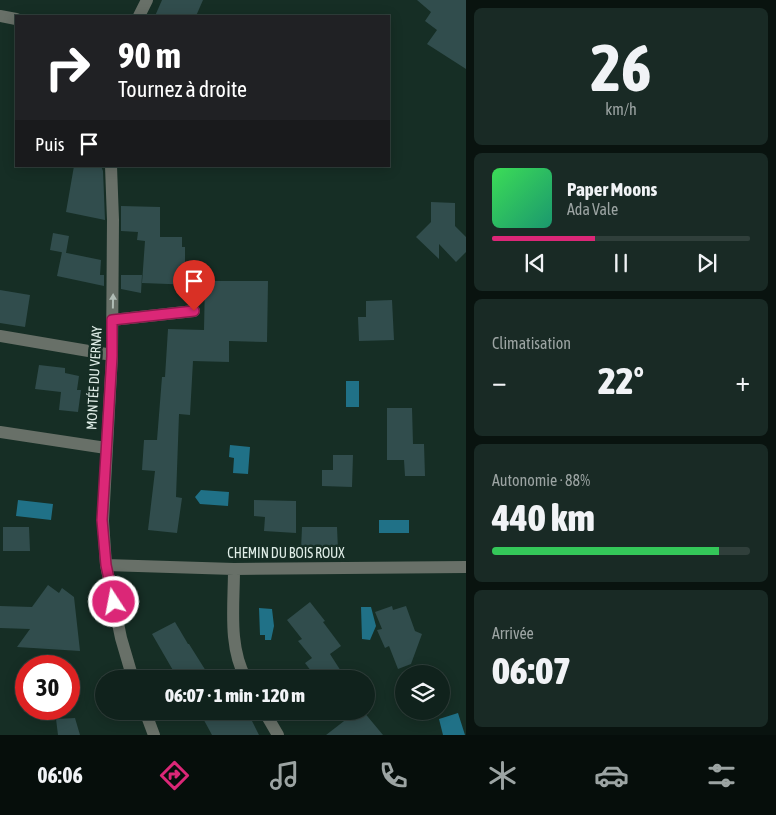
<!DOCTYPE html>
<html lang="fr">
<meta charset="utf-8">
<style>
:root{--surface:#10221c;--page:#192a25;--text:#f1f3f6;--muted:#9ca4a3;--line:#303f3b;--accent:#db2777}
body{margin:0;font-family:"Asap Condensed",sans-serif;background:var(--page);color:var(--text);height:100vh;display:flex;flex-direction:column;font-size:19px;white-space:nowrap}
*{box-sizing:border-box;margin:0}
p{font-size:16px;color:var(--muted)}
.icon{flex:none;width:28px;height:28px;fill:none;stroke:currentColor;stroke-width:2;stroke-linecap:round;stroke-linejoin:round}
.map{position:relative;flex:1;overflow:hidden}
.panel{display:flex;flex-direction:column;gap:8px;padding:8px;background:#09130f;width:310px}
.panel>*{flex:none}
.banner{position:absolute;left:15px;top:15px;width:375px;height:152px;border-radius:0px;box-shadow:0 2px 12px #0003,0 0 0 1px var(--line);background:#202124;color:#fff;overflow:hidden}
.buttons{position:absolute;left:395px;top:665px;display:grid;gap:10px}
.buttons a{display:grid;place-items:center;width:55px;height:55px;border-radius:50%;background:var(--surface);box-shadow:0 2px 12px #0003,0 0 0 1px var(--line);font-size:25px}
.speed{position:absolute;left:15px;top:655px;display:flex;gap:10px;font-size:25px;font-weight:700;text-align:center}
.speed>*{display:grid;place-content:center;width:65px;height:65px;border-radius:50%;background:var(--surface);box-shadow:0 2px 12px #0003,0 0 0 1px var(--line);line-height:1}
.speed .limit{border:8px solid #d22;background:#fff;color:#111}
.pin{position:absolute;display:grid;place-items:center;width:42px;height:42px;color:#fff;margin:-51px -21px;border-radius:50% 50% 50% 0;rotate:-45deg;box-shadow:0 0 5px #0007}
.pin .icon{rotate:45deg}
.me{position:absolute;width:55px;margin:-28px;rotate:349deg;stroke-linejoin:round;filter:drop-shadow(0 0 4px #0008)}
.turn{display:flex;align-items:center;gap:18px;height:105px;padding:0 20px;font-size:22px}
.turn .icon{width:65px;height:65px;stroke-width:2.5}
.turn b{display:block;font-size:35px;line-height:42px}
.then{display:flex;align-items:center;height:48px;padding:0 20px;background:#0003;gap:10px;font-size:19px}
.big{font-size:38px;font-weight:800;line-height:1.1}
.panel .card{flex:1;display:flex;flex-direction:column;justify-content:center;gap:8px;min-width:0;padding:0 18px;border-radius:8px;background:var(--page)}
.panel .dial{align-items:center;gap:0}
.dial b{font-size:65px;line-height:1}
.song{display:flex;align-items:center;gap:15px}
.cover{width:60px;height:60px;border-radius:8px;background:linear-gradient(135deg,hsl(130 70% 55%),hsl(160 70% 35%))}
.played{height:5px;border-radius:2px;background:linear-gradient(90deg,var(--accent) 40%,var(--line) 40%)}
.keys{display:flex;justify-content:space-around;direction:ltr}
.heat{display:flex;justify-content:space-between;align-items:center;font-size:28px;direction:ltr}
.charge{height:8px;border-radius:4px;background:linear-gradient(90deg,#34c759 88%,var(--line) 0)}
.trip{position:absolute;left:95px;top:670px;width:280px;height:50px;border-radius:25px;background:var(--surface);box-shadow:0 2px 12px #0003,0 0 0 1px var(--line);font-weight:800;line-height:50px;text-align:center}
.dock{display:flex;height:80px;justify-content:space-around;align-items:center;background:#060e0b;color:var(--muted)}
.dock .icon{width:35px;height:35px}
.dock .on{color:var(--accent)}
.dock b{font-size:22px;color:var(--text)}
main{display:flex;flex:1;min-height:0}
.map>svg:first-child{display:block}
.water{fill:#207187}
.building{fill:#314d4d}
.lines{fill:none;stroke-linecap:round;stroke-linejoin:round}
.minor{stroke:#687068;stroke-width:12}
.oneway{fill:#b0bcb5}
.route-casing{stroke:#8e194d;stroke-width:12}
.route{stroke:#db2777;stroke-width:9}
.labels{text-anchor:middle;stroke-width:5;stroke-linejoin:round;paint-order:stroke}
.street-label{font-size:14px;fill:#e0eee8;stroke:#162e25}
</style>
<main>
<div class="map">
<svg width="466" height="735" viewBox="0 0 466 735">
<rect width="100%" height="100%" fill="#162e25"/>
<!-- water -->
<path class="water" d="M346,381H359V407H346Z
M230,445L250,447L248,474L233,473L234,458L229,457Z
M201,490L229,492L228,506L200,504L195,497Z
M18,500L53,504L51,520L16,516Z
M379,520H409V533H379Z
M361,607H371L376,626L370,640L362,639Z
M259,608L272,609L274,626L271,640H265V635H260Z
M458,713L465,735H443L439,719Z"/>
<!-- building -->
<path class="building" d="M162,0H203L196,16H155Z
M417,0H466V69L427,44L437,30L425,21L431,12Z
M74,166H101L103,171L105,220L66,212Z
M431,202L455,203V226L466,237V252L456,262L439,244V259L416,237L431,222Z
M121,206L160,207V237H182V247H185V263L195,262V285L142,283L145,241L137,240L138,232L121,231Z
M53,233L69,236L66,253L50,250Z
M62,252L101,260L100,275H104V286L57,276Z
M121,275H142L141,293L121,289Z
M205,281H268L267,342L229,341V362L193,361L190,415L179,414L176,497L182,498L177,533L148,530L155,471L142,470L144,440H157L162,377H165L168,329L204,330Z
M0,290L30,295L25,327L0,323Z
M392,300L394,340L359,341L358,317H366V301Z
M39,365L65,368V373L79,376L77,390H81L78,412L59,410L61,392L35,389Z
M387,408H412L413,444H424L425,476H405L404,460H387Z
M333,455H353L352,487L322,486V470H333Z
M254,500L296,501V533L264,531L265,517L254,516Z
M3,527H29L30,551H3Z
M302,527H337L338,550H301Z
M48,585L59,593L62,588L74,597L80,651L17,647L30,629L0,628V606L32,607Z
M310,602L325,621L323,622L341,646L330,654L346,679H317L305,663L312,658L298,641L302,639L287,620Z
M392,606L393,610L406,606L415,631L422,634L411,664L398,669L389,646L385,648L377,630L382,629L375,612Z
M175,622L188,644H189L211,679H178L152,634Z
M199,711H247L259,735H212Z
M357,711H363L383,735H326Z
M75,718L80,735H58L56,719Z"/>
<g class="lines">
<!-- minor -->
<path class="minor" d="M0,16L16,19
M139,16L147,0
M111,166L113,220L112,355L103,521L106,565L121,638L133,679
M112,320L194,311
M0,336L112,355
M0,432L106,448
M106,565L234,569L466,567
M234,569C234,606 228,646 246,679
M145,711L154,735
M264,711L278,735"/>
</g>
<!-- one-way arrows -->
<defs><path id="oneway-solid" d="M-6-.8H1V-3.2L6.5 0L1 3.2V.8H-6Z" transform="scale(1.25)"/></defs>
<use class="oneway" href="#oneway-solid" transform="translate(113 301) rotate(-89)"/>
<g class="lines">
<!-- route casing -->
<g class="route-casing">
<path id="route" d="M114,602L106,565L102,520L112,356V320L194,311"/>
</g>
<!-- route -->
<use href="#route" class="route"/>
</g>
<g class="labels">
<!-- street labels -->
<g class="street-label">
<text transform="translate(94 378) rotate(-87)" y="5">MONTÉE DU VERNAY</text>
<text x="286" y="558">CHEMIN DU BOIS ROUX</text>
</g>
</g>
</svg>
<div class="buttons">
<a><svg class="icon" aria-label="layers" viewBox="0 0 24 24"><path d="M12 4l9 5-9 5-9-5zM3 14l9 5 9-5"/></svg></a>
</div>
<div class="speed"><div class="limit">30</div></div>
<div class="pin" style="left:194px;top:311px;background:#d93025"><svg class="icon" aria-label="arrive" viewBox="0 0 24 24"><path d="M6 21V4h12l-3 4 3 4H6"/></svg></div>
<svg class="me" style="left:114px;top:602px" viewBox="-20 -20 40 40"><circle r="17" fill="#db2777" stroke="#fff" stroke-width="3"/><path d="M0-11L8 9 0 5-8 9z" fill="#fff"/></svg>
<div class="trip">06:07 · 1 min · 120 m</div>
<div class="banner">
<div class="turn"><svg class="icon" aria-label="right" viewBox="0 0 24 24"><path d="M7 20v-9h11M14 6l5 5-5 5"/></svg><div><b>90 m</b>Tournez à droite</div></div>
<div class="then">Puis<svg class="icon" aria-label="arrive" viewBox="0 0 24 24"><path d="M6 21V4h12l-3 4 3 4H6"/></svg></div>
</div>
</div>
<section class="panel">
<div class="card dial"><b>26</b><p>km/h</p></div>
<div class="card">
<div class="song"><i class="cover"></i><div><b>Paper Moons</b><p>Ada Vale</p></div></div>
<div class="played"></div>
<div class="keys"><svg class="icon" aria-label="previous" viewBox="0 0 24 24"><path d="M18 5L8 12l10 7zM5 5v14"/></svg><svg class="icon" aria-label="pause" viewBox="0 0 24 24"><path d="M8 5v14M16 5v14"/></svg><svg class="icon" aria-label="next" viewBox="0 0 24 24"><path d="M6 5l10 7-10 7zM19 5v14"/></svg></div>
</div>
<div class="card"><p>Climatisation</p>
<div class="heat"><a>−</a><b class="big">22°</b><a>+</a></div>
</div>
<div class="card"><p>Autonomie · 88%</p><b class="big">440 km</b><div class="charge"></div></div>
<div class="card"><p>Arrivée</p><b class="big">06:07</b></div>
</section>
</main>
<nav class="dock">
<b>06:06</b>
<svg class="icon on" aria-label="directions" viewBox="0 0 24 24"><path d="M12 3l9 9-9 9-9-9zM9 14v-3h6M13 9l2 2-2 2"/></svg>
<svg class="icon" aria-label="music" viewBox="0 0 24 24"><path d="M9 18V5l10-2v13"/><circle cx="6" cy="18" r="3"/><circle cx="16" cy="16" r="3"/></svg>
<svg class="icon" aria-label="phone" viewBox="0 0 24 24"><path d="M5 4h4l2 5-3 2q2 4 5 5l2-3 5 2v4C11 20 4 13 5 4z"/></svg>
<svg class="icon" aria-label="climate" viewBox="0 0 24 24"><path d="M12 3v18M4 7l16 10M4 17L20 7"/></svg>
<svg class="icon" aria-label="car" viewBox="0 0 24 24"><path d="M5 17H2v-5l4-1 3-4h7l3 4 3 1v5h-3M9 17h6M6 11h13"/><circle cx="7" cy="17" r="2"/><circle cx="17" cy="17" r="2"/></svg>
<svg class="icon" aria-label="filters" viewBox="0 0 24 24"><path d="M4 7h16M4 17h16"/><circle cx="9" cy="7" r="2"/><circle cx="15" cy="17" r="2"/></svg>
</nav>
